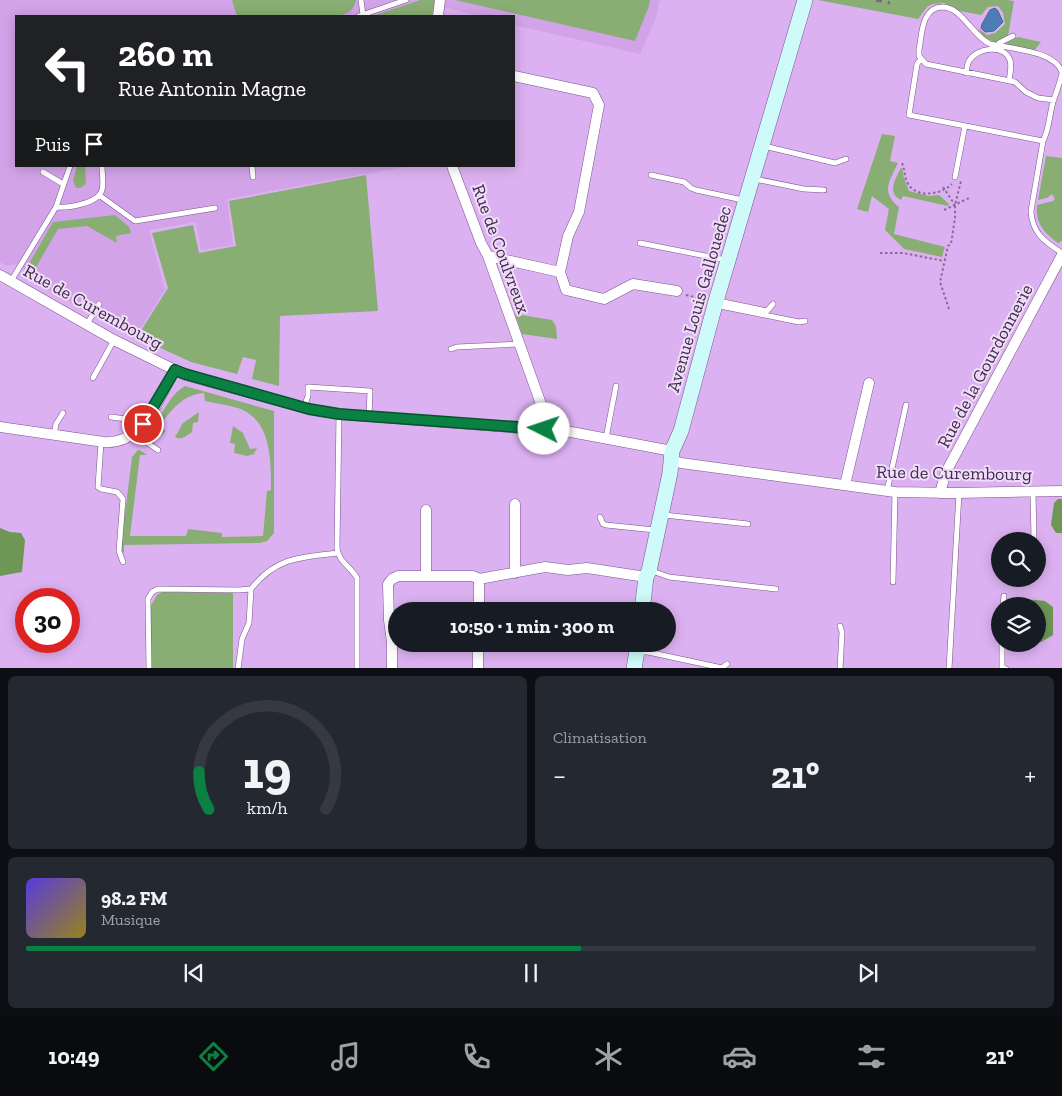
<!DOCTYPE html>
<html lang="fr">
<meta charset="utf-8">
<style>
:root{--surface:#171b24;--page:#242831;--text:#f1f3f6;--muted:#9ea1a6;--line:#363941;--accent:#0b8043}
body{margin:0;font-family:"Zilla Slab",serif;background:var(--page);color:var(--text);height:100vh;display:flex;flex-direction:column;font-size:19px;white-space:nowrap}
*{box-sizing:border-box;margin:0}
p{font-size:16px;color:var(--muted)}
.icon{flex:none;width:28px;height:28px;fill:none;stroke:currentColor;stroke-width:2;stroke-linecap:round;stroke-linejoin:round}
.map{position:relative;height:668px;overflow:hidden}
.panel{display:flex;flex-direction:column;gap:8px;padding:8px;background:#0d0f14;flex:1}
.panel>*{flex:none}
.top-card{position:absolute;left:15px;top:15px;width:500px;height:152px;border-radius:0px;box-shadow:0 2px 12px #0003;background:#202124;color:#fff;overflow:hidden}
.buttons{position:absolute;left:991px;top:532px;display:grid;gap:10px}
.buttons a{display:grid;place-items:center;width:55px;height:55px;border-radius:50%;background:var(--surface);box-shadow:0 2px 12px #0003;font-size:25px}
.speed{position:absolute;left:15px;top:588px;display:flex;gap:10px;font-size:25px;font-weight:700;text-align:center}
.speed>*{display:grid;place-content:center;width:65px;height:65px;border-radius:50%;background:var(--surface);box-shadow:0 2px 12px #0003;line-height:1}
.speed .limit{border:8px solid #d22;background:#fff;color:#111}
.pin{position:absolute;display:grid;place-items:center;width:42px;height:42px;color:#fff;margin:-21px;border:2px solid #fff;border-radius:50%;box-shadow:0 1px 5px #0007}
.me{position:absolute;width:55px;margin:-28px;rotate:274deg;stroke-linejoin:round;filter:drop-shadow(0 0 4px #0008)}
.turn{display:flex;align-items:center;gap:18px;height:105px;padding:0 20px;font-size:22px}
.turn .icon{width:65px;height:65px;stroke-width:2.5}
.turn b{display:block;font-size:35px;line-height:42px}
.then{display:flex;align-items:center;height:48px;padding:0 20px;background:#0003;gap:10px;font-size:19px}
.big{font-size:38px;font-weight:800;line-height:1.1}
.panel .tile{flex:1;display:flex;flex-direction:column;justify-content:center;gap:8px;min-width:0;padding:0 18px;border-radius:8px;background:var(--page)}
.panel .dial{align-items:center;gap:0}
.dial svg{height:130px;overflow:visible;fill:none;stroke:var(--line);stroke-width:7;stroke-linecap:round;text-anchor:middle}
.dial text{fill:var(--text);stroke:none}
.song{display:flex;align-items:center;gap:15px}
.cover{width:60px;height:60px;border-radius:8px;background:linear-gradient(135deg,hsl(250 70% 55%),hsl(50 70% 35%))}
.played{height:5px;border-radius:2px;background:linear-gradient(90deg,var(--accent) 55%,var(--line) 55%)}
.keys{display:flex;justify-content:space-around;direction:ltr}
.heat{display:flex;justify-content:space-between;align-items:center;font-size:28px;direction:ltr}
.panel .tiles{flex:1;display:grid;gap:8px;grid-template-columns:1fr 1fr}
.tile:last-child{grid-column:span 2}
.trip{position:absolute;left:388px;top:602px;width:288px;height:50px;border-radius:25px;background:var(--surface);box-shadow:0 2px 12px #0003;font-weight:800;line-height:50px;text-align:center}
.tabs{display:flex;height:80px;justify-content:space-around;align-items:center;background:#090b0e;color:var(--muted)}
.tabs .icon{width:35px;height:35px}
.tabs .selected{color:var(--accent)}
.tabs b{font-size:22px;color:var(--text)}
.map>svg:first-child{display:block}
.built{fill:#d2a3e8}
.green{fill:#89ae74}
.forest{fill:#6e9655}
.water{fill:#4e7cb5;stroke:#496494}
.lines{fill:none;stroke-linecap:round;stroke-linejoin:round}
.lane-casing{stroke:#7a538c;stroke-width:6}
.street-casing{stroke:#7a538c;stroke-width:11}
.secondary-casing{stroke:#7a538c;stroke-width:16}
.path{stroke:#886b96;stroke-width:2;stroke-dasharray:2.5 2.5;stroke-linecap:butt}
.lane{stroke:#fff;stroke-width:5}
.street{stroke:#fff;stroke-width:10}
.secondary{stroke:#cefafa;stroke-width:15}
.rail{stroke:#7f648d;stroke-width:3;stroke-dasharray:6 6;stroke-linecap:butt}
.route-casing{stroke:#07532c;stroke-width:12}
.route{stroke:#0b8043;stroke-width:9}
.labels{text-anchor:middle;stroke-width:4;stroke-linejoin:round;paint-order:stroke}
.street-label{font-size:18px;fill:#3e2d46;stroke:#f1dcfc}
</style>
<div class="map">
<svg width="1062" height="669" viewBox="0 0 1062 669">
<rect width="100%" height="100%" fill="#dcb1f1"/>
<!-- built -->
<path class="built" d="M0,0H660L656,18L640,54L514,25V16H479L448,8L435,7L433,16H16V166H409L227,199L233,245L201,250L196,222L149,230L165,290L134,338L27,278L25,270L15,264L6,266L0,262Z"/>
<!-- green -->
<path class="green" d="M232,0H356C354,10 348,14 338,16H237Z
M420,0H435L432,16H373Z
M455,0H650L649,6L635,41Z
M818,0H1007L1014,1L1008,36L995,42L984,38L978,28L987,35L995,33L1005,24L1003,13L998,6L988,7L981,15L960,11L944,3L933,4L927,7L918,19Z
M1018,37L1041,42L1034,51L1004,44Z
M882,134L895,136L890,161L898,163C890,180 880,192 899,207L894,234L945,247L942,257L904,249L885,230L889,209L872,196L868,212L857,209Z
M1046,156L1062,158V241L1058,243C1044,233 1035,223 1037,205L1053,201L1055,199L1052,194L1047,198L1038,200Z
M77,166H85L86,184L80,188H76L73,181Z
M901,168H902L904,178L909,191L929,196L939,195L949,204L948,206L903,196L901,200C886,193 896,178 901,168Z
M366,175L378,311L280,316L279,386L252,379L256,360L243,357L237,374L191,362L137,337L168,288L152,233L193,225L199,253L236,246L229,201Z
M115,215L129,227L131,233L116,236L117,243L87,226L58,229L35,269L45,277L43,281L26,269L53,222Z
M515,314L552,320L556,326L557,339L522,334Z
M185,386L274,411V533L267,541L260,543L124,545V553L122,552V538L132,457L138,450L143,452L147,455H140L130,536H186L188,529L222,533V537L263,536L267,491L271,490C271,463 272,424 243,410C232,405 217,404 205,401L204,393C182,395 171,410 159,427L166,431C159,438 155,439 146,437L154,423H157C164,410 171,394 185,386Z
M199,412L198,422L193,423L192,432C186,436 181,441 175,437L183,423Z
M233,426L243,433L250,449L257,448L254,454L247,456L234,453L235,444L230,443Z
M163,592L233,593V668H152L150,607L157,595Z"/>
<!-- forest -->
<path class="forest" d="M1058,499H1062V533H1056L1051,525L1054,503Z
M0,528L10,532L21,533L25,540L22,572L0,576Z
M1025,599L1045,601L1053,607V635L1041,642L1038,643V606H1017Z"/>
<!-- water -->
<path class="water" d="M995,8L998,11L1003,22L994,31L985,32L981,28L982,24L990,10Z"/>
<g class="lines">
<!-- lane casing -->
<g class="lane-casing">
<path id="lane" d="M361,0L363,15
M359,16L406,0
M998,48L999,43L1013,36
M921,59L917,64L909,115L1043,141L1031,211C1032,233 1045,242 1062,253
M966,73C967,69 967,64 969,61C977,47 1004,44 1010,60C1012,67 1010,74 1009,81
M1054,100L1038,98L1026,92L1015,82L926,64L919,56V50C922,35 921,8 942,7C947,7 952,9 956,12C969,22 976,37 990,44C1010,49 1054,50 1062,72
M1043,141C1050,128 1049,113 1054,99C1057,90 1060,83 1062,73
M764,146L835,163L846,159
M252,166L253,177
M43,172L63,184
M651,175L684,182L691,188L696,190L743,200
M955,177L965,126
M755,179L804,189L824,190
M99,195L135,221L215,208
M56,207C67,208 98,204 102,190C104,184 102,173 102,166
M640,243L726,260
M11,281L56,207L70,166
M719,301L767,311L773,304
M715,305L799,322L805,321
M87,324L99,304
M451,349L457,347L518,344
M93,378L114,340
M304,407L308,396V387L370,391L369,416
M339,414L337,548C338,561 351,567 357,578V669
M111,417L134,420L142,424
M134,434L158,450
M54,435L56,424L63,413
M606,438L616,386
M101,442L98,487L101,489L117,492L123,499L119,551L123,562
M887,491L906,405
M1033,492L1034,541
M664,515L748,524
M600,517L603,524L606,525L655,530
M652,571L669,577L776,589
M893,582L895,492
M1003,606L1004,596
M1002,644V668L1006,669
M639,652H648L722,668L727,664
M149,669L148,599L152,592L158,589L239,590L251,589C276,557 301,557 338,553
M238,669L242,639L249,623L251,589
M840,669L842,632L840,626
M949,669L959,493"/>
</g>
<!-- street casing -->
<g class="street-casing">
<path id="street" d="M438,16L440,0
M514,76L593,93L599,105L579,212L568,236L560,272
M452,166L481,243L488,256L541,404L544,418V429
M488,256L560,272
M560,272L566,290L604,299L633,284L677,291
M0,275L114,340L185,375L309,409L339,414L571,432L672,451
M0,427L104,442C144,445 158,398 175,370
M671,460L681,463L895,492L956,493L1062,491
M845,485L869,383
M940,493L946,472L1062,255
M426,510V576
M515,573V504
M479,611V579
M392,669V642L389,620L388,584L392,579L398,576H473L479,579L545,567L568,570L587,568L646,577
M478,669V644"/>
</g>
<!-- secondary casing -->
<g class="secondary-casing">
<path id="secondary" d="M642,611L646,577L649,571L670,473L672,451L681,431L716,301L805,0
M634,669L638,644"/>
</g>
<!-- path -->
<path class="path" d="M902,163C905,169 904,176 907,182C915,199 941,195 952,184
M943,187L955,205
M944,210L969,198
M880,253H903L944,261
M686,295L703,299
M949,309L940,282L948,246L951,244L955,218V205L961,181"/>
<!-- lane -->
<use href="#lane" class="lane"/>
<!-- street -->
<use href="#street" class="street"/>
<!-- secondary -->
<use href="#secondary" class="secondary"/>
<!-- rail -->
<path class="rail" d="M876,0L890,3"/>
</g>
<g class="lines">
<!-- route casing -->
<g class="route-casing">
<path id="route" d="M143,424L175,370L185,374L309,409L339,414L544,429"/>
</g>
<!-- route -->
<use href="#route" class="route"/>
</g>
<g class="labels">
<!-- street labels -->
<g class="street-label">
<text transform="translate(501 249) rotate(70)" y="6">Rue de Coulvreux</text>
<text transform="translate(699 299) rotate(-74)" y="6">Avenue Louis Gallouedec</text>
<text transform="translate(93 307) rotate(29)" y="6">Rue de Curembourg</text>
<text transform="translate(985 366) rotate(-62)" y="6">Rue de la Gourdonnerie</text>
<text transform="translate(954 473) rotate(1)" y="6">Rue de Curembourg</text>
</g>
</g>
</svg>
<div class="buttons">
<a><svg class="icon" aria-label="search" viewBox="0 0 24 24"><circle cx="10" cy="10" r="6"/><path d="M15 15l6 6"/></svg></a>
<a><svg class="icon" aria-label="layers" viewBox="0 0 24 24"><path d="M12 4l9 5-9 5-9-5zM3 14l9 5 9-5"/></svg></a>
</div>
<div class="speed"><div class="limit">30</div></div>
<div class="pin" style="left:143px;top:424px;background:#d93025"><svg class="icon" aria-label="arrive" viewBox="0 0 24 24"><path d="M6 21V4h12l-3 4 3 4H6"/></svg></div>
<svg class="me" style="left:544px;top:429px" viewBox="-20 -20 40 40"><circle r="19" fill="#fff"/><path d="M0-13L10 11 0 6-10 11z" fill="#0b8043"/></svg>
<div class="trip">10:50 · 1 min · 300 m</div>
<div class="top-card">
<div class="turn"><svg class="icon" aria-label="left" viewBox="0 0 24 24"><path d="M17 20v-9H6M10 6l-5 5 5 5"/></svg><div><b>260 m</b>Rue Antonin Magne</div></div>
<div class="then">Puis<svg class="icon" aria-label="arrive" viewBox="0 0 24 24"><path d="M6 21V4h12l-3 4 3 4H6"/></svg></div>
</div>
</div>
<section class="panel">
<div class="tiles">
<div class="tile dial"><svg viewBox="0 0 100 80">
<path d="M14 69A42 42 0 1 1 86 69"/>
<path d="M14 69A42 42 0 0 1 8 46" stroke="#0b8043"/>
<text x="50" y="56" font-size="32" font-weight="700">19</text>
<text x="50" y="72" font-size="11">km/h</text>
</svg></div>
<div class="tile"><p>Climatisation</p>
<div class="heat"><a>−</a><b class="big">21°</b><a>+</a></div>
</div>
<div class="tile">
<div class="song"><i class="cover"></i><div><b>98.2 FM</b><p>Musique</p></div></div>
<div class="played"></div>
<div class="keys"><svg class="icon" aria-label="previous" viewBox="0 0 24 24"><path d="M18 5L8 12l10 7zM5 5v14"/></svg><svg class="icon" aria-label="pause" viewBox="0 0 24 24"><path d="M8 5v14M16 5v14"/></svg><svg class="icon" aria-label="next" viewBox="0 0 24 24"><path d="M6 5l10 7-10 7zM19 5v14"/></svg></div>
</div>
</div>
</section>
<nav class="tabs">
<b>10:49</b>
<svg class="icon selected" aria-label="directions" viewBox="0 0 24 24"><path d="M12 3l9 9-9 9-9-9zM9 14v-3h6M13 9l2 2-2 2"/></svg>
<svg class="icon" aria-label="music" viewBox="0 0 24 24"><path d="M9 18V5l10-2v13"/><circle cx="6" cy="18" r="3"/><circle cx="16" cy="16" r="3"/></svg>
<svg class="icon" aria-label="phone" viewBox="0 0 24 24"><path d="M5 4h4l2 5-3 2q2 4 5 5l2-3 5 2v4C11 20 4 13 5 4z"/></svg>
<svg class="icon" aria-label="climate" viewBox="0 0 24 24"><path d="M12 3v18M4 7l16 10M4 17L20 7"/></svg>
<svg class="icon" aria-label="car" viewBox="0 0 24 24"><path d="M5 17H2v-5l4-1 3-4h7l3 4 3 1v5h-3M9 17h6M6 11h13"/><circle cx="7" cy="17" r="2"/><circle cx="17" cy="17" r="2"/></svg>
<svg class="icon" aria-label="filters" viewBox="0 0 24 24"><path d="M4 7h16M4 17h16"/><circle cx="9" cy="7" r="2"/><circle cx="15" cy="17" r="2"/></svg>
<b>21°</b>
</nav>
